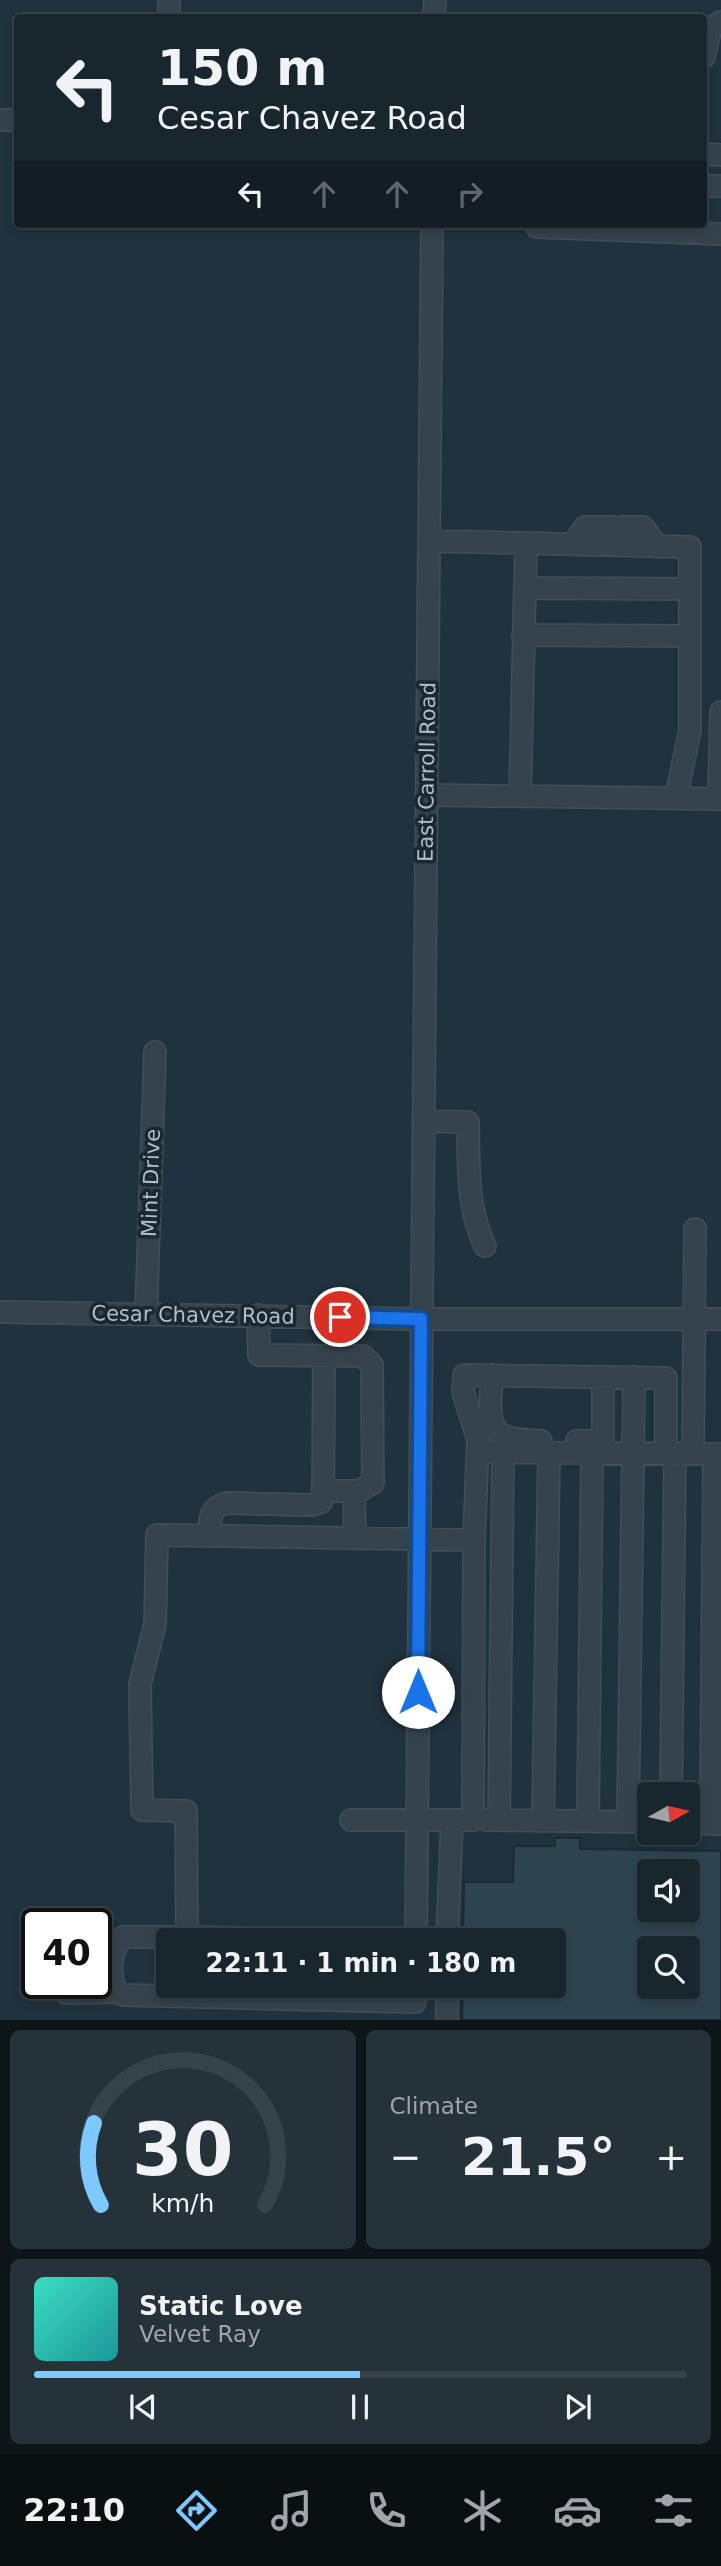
<!DOCTYPE html>
<meta charset="utf-8">
<style>
:root{--surface:#18262e;--page:#25323a;--text:#f1f3f6;--muted:#9fa5aa;--line:#36434a;--accent:#7dc9ff}
body{margin:0;font-family:"DejaVu Sans",sans-serif;background:var(--page);color:var(--text);height:100vh;display:flex;flex-direction:column;font-size:26px;white-space:nowrap}
*{box-sizing:border-box;margin:0}
p{font-size:23px;color:var(--muted)}
.icon{flex:none;width:38px;height:38px;fill:none;stroke:currentColor;stroke-width:2;stroke-linecap:round;stroke-linejoin:round}
.map{position:relative;height:2020px;overflow:hidden}
.details{display:flex;flex-direction:column;gap:10px;padding:10px;background:#0d1519;flex:1}
.details>*{flex:none}
.guide{position:absolute;left:14px;top:14px;width:693px;height:214px;border-radius:7px;box-shadow:0 4px 10px #0003,0 0 0 2px var(--line);background:#18262e;color:var(--text);overflow:hidden}
.needle{width:46px;rotate:82deg}
.buttons{position:absolute;left:637px;top:1782px;display:grid;gap:14px}
.buttons a{display:grid;place-items:center;width:63px;height:63px;border-radius:7px;background:var(--surface);box-shadow:0 4px 10px #0003,0 0 0 2px var(--line);font-size:35px}
.speed{position:absolute;left:21px;top:1908px;display:flex;gap:14px;font-size:35px;font-weight:700;text-align:center}
.speed>*{display:grid;place-content:center;width:91px;height:91px;border-radius:50%;background:var(--surface);box-shadow:0 4px 10px #0003,0 0 0 2px var(--line);line-height:1}
.speed .limit{border:4px solid #111;border-radius:10px;background:#fff;color:#111}
.pin{position:absolute;display:grid;place-items:center;width:60px;height:60px;color:#fff;margin:-30px;border:4px solid #fff;border-radius:50%;box-shadow:0 2px 7px #0007}
.me{position:absolute;width:77px;margin:-38px;rotate:0deg;stroke-linejoin:round;filter:drop-shadow(0 0 5px #0008)}
.turn{display:flex;align-items:center;gap:24px;height:147px;padding:0 28px;font-size:32px}
.turn .icon{width:91px;height:91px;stroke-width:2.5}
.turn b{display:block;font-size:49px;line-height:60px}
.lanes{display:flex;align-items:center;height:66px;padding:0 28px;background:#0003;justify-content:center;gap:35px;direction:ltr}
.lanes .off{opacity:.35}
.big{font-size:52px;font-weight:700;line-height:1.1}
.details .card{flex:1;display:flex;flex-direction:column;justify-content:center;gap:10px;min-width:0;padding:0 24px;border-radius:10px;background:var(--page)}
.details .dial{align-items:center;gap:0}
.dial svg{height:182px;overflow:visible;fill:none;stroke:var(--line);stroke-width:7;stroke-linecap:round;text-anchor:middle}
.dial text{fill:var(--text);stroke:none}
.song{display:flex;align-items:center;gap:21px}
.cover{width:84px;height:84px;border-radius:10px;background:linear-gradient(135deg,hsl(170 70% 55%),hsl(180 70% 35%))}
.played{height:7px;border-radius:4px;background:linear-gradient(90deg,var(--accent) 50%,var(--line) 50%)}
.keys{display:flex;justify-content:space-around;direction:ltr}
.heat{display:flex;justify-content:space-between;align-items:center;font-size:38px;direction:ltr}
.details .tiles{flex:1;display:grid;gap:10px;grid-template-columns:1fr 1fr}
.card:last-child{grid-column:span 2}
.trip{position:absolute;left:156px;top:1928px;width:410px;height:70px;border-radius:7px;background:var(--surface);box-shadow:0 4px 10px #0003,0 0 0 2px var(--line);font-weight:700;line-height:70px;text-align:center}
.menu{display:flex;height:112px;justify-content:space-around;align-items:center;background:#0a0f12;color:var(--muted)}
.menu .icon{width:49px;height:49px}
.menu .on{color:var(--accent)}
.menu b{font-size:32px;color:var(--text)}
.map>svg:first-child{display:block}
.building{fill:#2e4451;stroke:#1b2a33;stroke-width:2;fill-rule:evenodd}
.lines{fill:none;stroke-linecap:round;stroke-linejoin:round}
.minor-casing{stroke:#404f59;stroke-width:24}
.minor{stroke:#34434d;stroke-width:21}
.route-casing{stroke:#114b97;stroke-width:18}
.route{stroke:#1a73e8;stroke-width:12}
.labels{text-anchor:middle;stroke-width:7;stroke-linejoin:round;paint-order:stroke}
.street-label{font-size:21px;fill:#afbec9;stroke:#192831}
</style>
<div class="map">
<svg width="721" height="2020" viewBox="0 0 721 2020">
<rect width="100%" height="100%" fill="#20323d"/>
<!-- building -->
<path class="building" d="M555,1838H580V1849L721,1851V2020H462L463,1986H553V1941H463L464,1882H513L514,1846H555ZM649,1871H688V1909H649ZM649,1948H688V1986H649Z"/>
<g class="lines">
<!-- minor casing -->
<g class="minor-casing">
<path id="minor" d="M169,18V0
M434,18L435,0
M704,57L711,27L721,22
M0,120H18
M704,154L721,155
M704,186H721
M536,224L537,227L721,234
M623,527H643L658,547
M429,541L690,547V730L676,798
M573,544L585,527H613
M525,588L690,589
M523,635L689,636
M427,795L721,799
M520,796L526,544
M719,798L721,712
M424,1121L468,1122C469,1164 466,1206 485,1246
M0,1312L421,1319H721
M146,1314L155,1052
M258,1315L259,1355L363,1356L372,1365L373,1483L359,1491H323L324,1356
M492,1375C492,1393 483,1430 507,1437C518,1440 530,1440 541,1441
M577,1441H603V1377
M490,1452L721,1454
M693,1453L695,1229
M354,1491L355,1537
M209,1535C210,1520 209,1508 226,1503L312,1505L321,1502L323,1491
M474,1540L478,1440L463,1392L464,1375L666,1378V1452
M671,1794L675,1453
M351,1820H473L474,1540L157,1535L155,1624L140,1684L142,1810L186,1811L187,1937L416,1940
M487,1820L649,1822
M499,1820L503,1452
M543,1821L549,1453
M588,1821L592,1453
M628,1822L634,1377
M688,1823L721,1824
M711,1823L714,1454
M187,1937H123C109,1953 109,1972 116,1992L124,1995L415,2002
M416,1941L432,224
M447,1941L452,1820
M66,1993L116,1992
M447,2020V1986"/>
</g>
<!-- minor -->
<use href="#minor" class="minor"/>
</g>
<g class="lines">
<!-- route casing -->
<g class="route-casing">
<path id="route" d="M340,1317L421,1319L418,1692"/>
</g>
<!-- route -->
<use href="#route" class="route"/>
</g>
<g class="labels">
<!-- street labels -->
<g class="street-label">
<text transform="translate(427 772) rotate(-89)" y="7">East Carroll Road</text>
<text transform="translate(151 1183) rotate(-88)" y="7">Mint Drive</text>
<text transform="translate(193 1315) rotate(1)" y="7">Cesar Chavez Road</text>
</g>
</g>
</svg>
<div class="buttons">
<a><svg class="needle" viewBox="-14 -14 28 28"><path d="M0-13l5 13h-10z" fill="#e53935"/><path d="M0 13l5-13h-10z" fill="#9fa5aa"/></svg></a>
<a><svg class="icon" aria-label="sound" viewBox="0 0 24 24"><path d="M4 9h4l5-4v14l-5-4H4zM17 9q2 3 0 6"/></svg></a>
<a><svg class="icon" aria-label="search" viewBox="0 0 24 24"><circle cx="10" cy="10" r="6"/><path d="M15 15l6 6"/></svg></a>
</div>
<div class="speed"><div class="limit">40</div></div>
<div class="pin" style="left:340px;top:1317px;background:#d93025"><svg class="icon" aria-label="arrive" viewBox="0 0 24 24"><path d="M6 21V4h12l-3 4 3 4H6"/></svg></div>
<svg class="me" style="left:418px;top:1692px" viewBox="-20 -20 40 40"><circle r="19" fill="#fff"/><path d="M0-13L10 11 0 6-10 11z" fill="#1a73e8"/></svg>
<div class="trip">22:11 · 1 min · 180 m</div>
<div class="guide">
<div class="turn"><svg class="icon" aria-label="left" viewBox="0 0 24 24"><path d="M17 20v-9H6M10 6l-5 5 5 5"/></svg><div><b>150 m</b>Cesar Chavez Road</div></div>
<div class="lanes"><svg class="icon" aria-label="left" viewBox="0 0 24 24"><path d="M17 20v-9H6M10 6l-5 5 5 5"/></svg><svg class="icon off" aria-label="ahead" viewBox="0 0 24 24"><path d="M12 20V5M6 11l6-6 6 6"/></svg><svg class="icon off" aria-label="ahead" viewBox="0 0 24 24"><path d="M12 20V5M6 11l6-6 6 6"/></svg><svg class="icon off" aria-label="right" viewBox="0 0 24 24"><path d="M7 20v-9h11M14 6l5 5-5 5"/></svg></div>
</div>
</div>
<section class="details">
<div class="tiles">
<div class="card dial"><svg viewBox="0 0 100 80">
<path d="M14 69A42 42 0 1 1 86 69"/>
<path d="M14 69A42 42 0 0 1 11 33" stroke="#7dc9ff"/>
<text x="50" y="56" font-size="32" font-weight="700">30</text>
<text x="50" y="72" font-size="11">km/h</text>
</svg></div>
<div class="card"><p>Climate</p>
<div class="heat"><a>−</a><b class="big">21.5°</b><a>+</a></div>
</div>
<div class="card">
<div class="song"><i class="cover"></i><div><b>Static Love</b><p>Velvet Ray</p></div></div>
<div class="played"></div>
<div class="keys"><svg class="icon" aria-label="previous" viewBox="0 0 24 24"><path d="M18 5L8 12l10 7zM5 5v14"/></svg><svg class="icon" aria-label="pause" viewBox="0 0 24 24"><path d="M8 5v14M16 5v14"/></svg><svg class="icon" aria-label="next" viewBox="0 0 24 24"><path d="M6 5l10 7-10 7zM19 5v14"/></svg></div>
</div>
</div>
</section>
<nav class="menu">
<b>22:10</b>
<svg class="icon on" aria-label="directions" viewBox="0 0 24 24"><path d="M12 3l9 9-9 9-9-9zM9 14v-3h6M13 9l2 2-2 2"/></svg>
<svg class="icon" aria-label="music" viewBox="0 0 24 24"><path d="M9 18V5l10-2v13"/><circle cx="6" cy="18" r="3"/><circle cx="16" cy="16" r="3"/></svg>
<svg class="icon" aria-label="phone" viewBox="0 0 24 24"><path d="M5 4h4l2 5-3 2q2 4 5 5l2-3 5 2v4C11 20 4 13 5 4z"/></svg>
<svg class="icon" aria-label="climate" viewBox="0 0 24 24"><path d="M12 3v18M4 7l16 10M4 17L20 7"/></svg>
<svg class="icon" aria-label="car" viewBox="0 0 24 24"><path d="M5 17H2v-5l4-1 3-4h7l3 4 3 1v5h-3M9 17h6M6 11h13"/><circle cx="7" cy="17" r="2"/><circle cx="17" cy="17" r="2"/></svg>
<svg class="icon" aria-label="filters" viewBox="0 0 24 24"><path d="M4 7h16M4 17h16"/><circle cx="9" cy="7" r="2"/><circle cx="15" cy="17" r="2"/></svg>
</nav>
